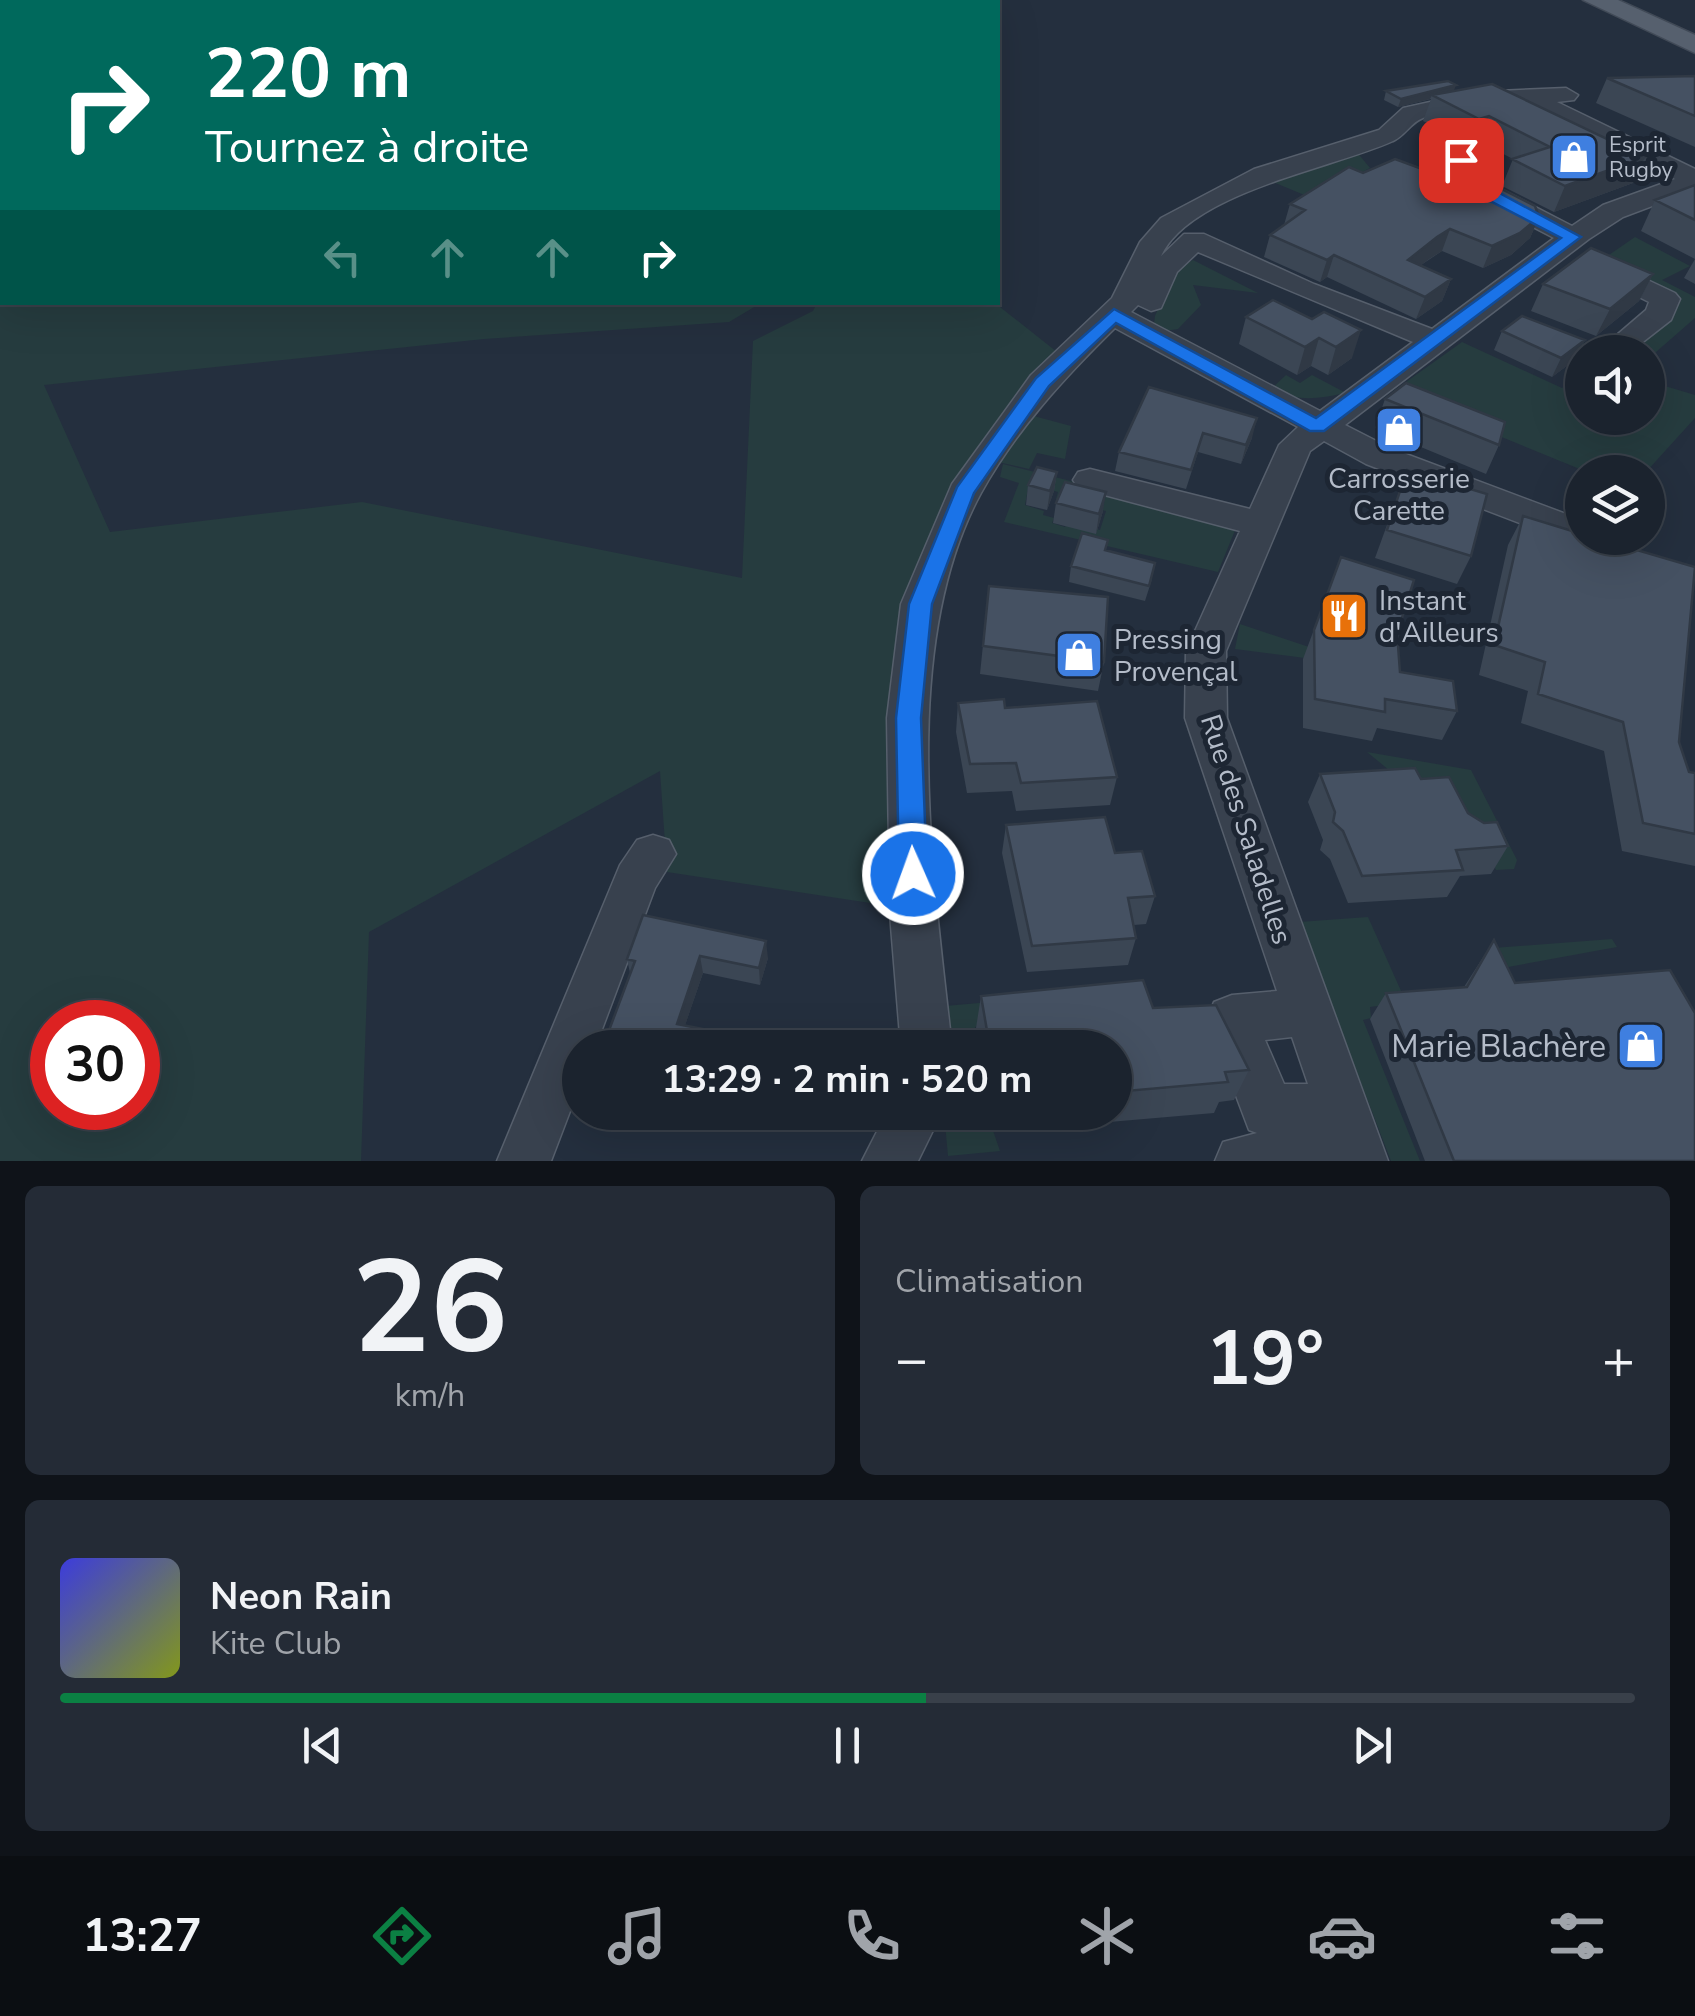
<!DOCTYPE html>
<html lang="fr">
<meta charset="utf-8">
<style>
:root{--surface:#1b232e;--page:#242b36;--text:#f1f3f6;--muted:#a0a4aa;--line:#39404a;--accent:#0b8043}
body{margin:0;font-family:"Nunito Sans",sans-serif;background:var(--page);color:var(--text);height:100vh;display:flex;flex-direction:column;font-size:38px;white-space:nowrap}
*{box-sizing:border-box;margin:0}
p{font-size:32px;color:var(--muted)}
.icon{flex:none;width:55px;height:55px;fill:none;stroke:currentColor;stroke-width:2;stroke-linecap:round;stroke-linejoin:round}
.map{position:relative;height:1161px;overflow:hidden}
.side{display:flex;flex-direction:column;gap:25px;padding:25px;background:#0f1319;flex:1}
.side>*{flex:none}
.hud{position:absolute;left:0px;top:0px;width:1000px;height:305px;box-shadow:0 10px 40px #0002,0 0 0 2px var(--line);background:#00695c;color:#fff;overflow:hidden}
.buttons{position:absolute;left:1565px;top:335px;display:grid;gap:20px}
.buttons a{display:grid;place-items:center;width:100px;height:100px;border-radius:50%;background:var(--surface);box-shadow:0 10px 40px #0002,0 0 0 2px var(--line);font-size:50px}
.speed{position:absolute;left:30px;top:1000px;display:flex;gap:20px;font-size:50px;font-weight:700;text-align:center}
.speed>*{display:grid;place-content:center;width:130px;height:130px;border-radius:50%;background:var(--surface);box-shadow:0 10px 40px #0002,0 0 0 2px var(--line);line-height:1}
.speed .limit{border:15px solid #d22;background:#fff;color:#111}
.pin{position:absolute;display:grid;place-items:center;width:85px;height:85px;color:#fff;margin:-42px;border-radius:20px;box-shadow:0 5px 15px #0006}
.me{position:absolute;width:110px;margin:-55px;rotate:358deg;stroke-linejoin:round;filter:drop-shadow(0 0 8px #0008)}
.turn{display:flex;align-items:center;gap:35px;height:210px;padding:0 40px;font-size:45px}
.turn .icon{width:130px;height:130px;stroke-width:2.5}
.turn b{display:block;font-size:70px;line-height:85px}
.lanes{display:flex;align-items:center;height:95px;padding:0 40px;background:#0003;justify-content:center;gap:50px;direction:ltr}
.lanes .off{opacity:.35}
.big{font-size:75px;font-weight:700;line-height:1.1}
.side .tile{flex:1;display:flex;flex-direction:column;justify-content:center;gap:15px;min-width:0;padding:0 35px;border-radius:15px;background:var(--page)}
.side .dial{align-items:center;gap:0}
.dial b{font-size:130px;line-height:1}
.song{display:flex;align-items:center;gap:30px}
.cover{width:120px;height:120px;border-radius:15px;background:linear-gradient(135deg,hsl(240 70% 55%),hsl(70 70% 35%))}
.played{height:10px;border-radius:5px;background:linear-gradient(90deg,var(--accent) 55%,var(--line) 55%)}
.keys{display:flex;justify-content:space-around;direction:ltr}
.heat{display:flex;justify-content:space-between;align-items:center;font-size:55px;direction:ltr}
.side .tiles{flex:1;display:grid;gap:25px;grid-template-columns:1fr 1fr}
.tile:last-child{grid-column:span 2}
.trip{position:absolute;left:562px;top:1030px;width:570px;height:100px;border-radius:50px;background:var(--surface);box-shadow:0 10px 40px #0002,0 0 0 2px var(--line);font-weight:700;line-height:100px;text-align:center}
.dock{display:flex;height:160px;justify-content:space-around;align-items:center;background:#0b0e12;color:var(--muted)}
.dock .icon{width:70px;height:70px}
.dock .selected{color:var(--accent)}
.dock b{font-size:45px;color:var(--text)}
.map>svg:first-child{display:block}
.green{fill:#263c3f;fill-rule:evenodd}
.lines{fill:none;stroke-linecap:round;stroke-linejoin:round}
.minor-casing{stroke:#565f6c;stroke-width:3}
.major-casing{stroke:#414a57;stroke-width:3}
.minor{fill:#38414e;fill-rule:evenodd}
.major{fill:#56606e;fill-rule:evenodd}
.wall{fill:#3b4654}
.shaded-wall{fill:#303945}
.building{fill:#455162;stroke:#303945;stroke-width:2.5}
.route{fill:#1a73e8;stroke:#114b97;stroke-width:2.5}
.labels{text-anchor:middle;stroke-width:10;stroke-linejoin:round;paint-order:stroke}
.far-poi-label{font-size:22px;fill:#b4bcc9;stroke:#1d2633;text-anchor:start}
.poi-label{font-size:28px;fill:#b4bcc9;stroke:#1d2633;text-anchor:start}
.street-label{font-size:28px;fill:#b4bcc9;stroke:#1d2633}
.near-poi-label{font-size:32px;fill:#b4bcc9;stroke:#1d2633;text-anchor:end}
</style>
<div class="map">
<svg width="1695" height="1161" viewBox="0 0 1695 1161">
<rect width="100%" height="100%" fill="#242f3e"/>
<!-- green -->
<path class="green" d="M0,0H897L2,2V302L761,303L729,322L484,339L44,385L110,532L362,502L742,578L753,341L813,311L817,303H995L1057,352L913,584L903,908L667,872L660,771L369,932L361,1161H0ZM52,1022H138V1108H52Z
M1356,151L1370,168L1314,199L1273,182Z
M1635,237L1690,266L1662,280L1695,297V318L1648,359V352H1631L1672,318L1676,305L1606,257Z
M1193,260L1258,293L1193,285L1201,305L1178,329L1165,331L1154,324L1155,316L1174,271Z
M1462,342L1562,388L1582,370V418H1648V381L1695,395V418L1646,472H1587L1392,392Z
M1286,375L1300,383L1312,375L1346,393C1316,399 1299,402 1271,389Z
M1030,415L1071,426L1065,459L1037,453L1029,469L998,462Z
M1003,464L1238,523L1218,572L1004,522L1019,483L1000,477ZM1029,484L1058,492L1056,499L1106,511L1100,530L1068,521L1065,527L1052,523L1054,518L1043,515L1044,511L1025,505Z
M1240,624L1309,647L1305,658L1235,649Z
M1367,752L1471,770L1517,860L1514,869L1496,870L1485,849Z
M1368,917L1406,1002L1370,1007L1371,1018L1363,1020L1420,1161H1391L1299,922Z
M1612,939L1617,947L1481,972L1493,948Z
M1046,997L1053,1019L975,1027L978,1047H938L934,1007Z
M944,1113H987L1000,1151L948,1156Z"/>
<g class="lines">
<!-- minor casing -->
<g class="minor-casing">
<path id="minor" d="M1566,88L1578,95L1574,100L1557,102L1695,169V190L1623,217L1589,239L1345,425L1390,448L1582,520V538H1597L1582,545L1569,542L1366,464L1324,441L1310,451L1226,651L1227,718L1388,1161H1215L1223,1142L1257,1133L1249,1130L1207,1019L1214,1002L1232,995L1277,991L1185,718L1186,651L1240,531L1078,488L1073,480L1078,472L1090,469L1250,509L1279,445L1298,427L1115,328C1065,377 1016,430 981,493C897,647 934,879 952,1048H901L890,914L887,718L901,604L952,484L1031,375L1112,298L1140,242L1161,218L1254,169L1379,130L1403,108L1475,92ZM1523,104L1675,179L1603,205L1572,226L1489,183L1470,154H1452L1448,159L1470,194L1554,238L1432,329L1314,284L1204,234H1184L1161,256C1191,192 1334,168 1393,141C1405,136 1411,122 1423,118C1454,105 1490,105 1523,104ZM1198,252L1413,342L1320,411L1131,312L1138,305L1151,311L1161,308L1177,272ZM1292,1037L1308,1084H1284L1265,1040Z
M1601,258L1675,293L1680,299L1671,320L1630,352H1597L1646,310L1649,302L1591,273L1587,267Z
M653,835L669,840L676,854L655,888L595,1048H580V1085L551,1161H497L620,865L637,840Z
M887,1112H942L918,1161H862Z"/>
</g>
<!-- major casing -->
<g class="major-casing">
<path id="major" d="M1583,0H1618L1695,35V53Z"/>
</g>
<!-- minor -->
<use href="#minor" class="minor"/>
<!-- major -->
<use href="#major" class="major"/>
</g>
<!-- wall -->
<path class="wall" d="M1695,76V147L1596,103L1607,78Z
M1386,91H1453L1645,157L1633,183L1554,212L1502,186L1513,159L1480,142L1470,145L1423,121L1431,99L1398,107L1384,100Z
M1363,173L1539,217L1530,238L1511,255L1483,268L1442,251L1421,265L1451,279L1442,301L1416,319L1327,277L1320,282L1264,257L1270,235L1284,225L1290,204Z
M1695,185V284L1684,278L1695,259L1641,231L1655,200Z
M1653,274L1639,301L1596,336L1531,311L1543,284Z
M1273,300L1352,358L1328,375L1311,366L1297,375L1239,344L1246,317Z
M1502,331L1585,340L1576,359L1552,377L1494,350Z
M1149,387L1252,438L1241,464L1198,452L1186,489L1115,471L1119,452Z
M1385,399L1499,445L1486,474L1375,428Z
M1407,470L1471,556L1457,584L1375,558Z
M1057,472L1054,491L1047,510L1026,505L1028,485Z
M1056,503L1103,511L1096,534L1053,523Z
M1523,516L1679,742L1689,772L1695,773V866L1622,851L1604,751L1521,723L1528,691L1479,675L1508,545Z
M1106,550L1152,579L1145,601L1069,582L1071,566Z
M1341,557L1401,621L1397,631L1400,672L1457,711L1442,740L1377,728L1372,741L1303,728V659Z
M989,586L1104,662L1098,691L980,674Z
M958,703L1005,708L1117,777L1110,805L1016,811L1012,791L967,793L956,732Z
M1320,774L1421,779L1468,813L1508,846L1491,874L1460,876L1447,897L1348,903L1330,859L1320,850L1323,840L1308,802Z
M1006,825L1115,853L1155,896L1146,924L1134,925L1136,938L1128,965L1027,972L1002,853Z
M643,915L768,958L760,985L703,973L685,1025L708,1030L710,1048H612L608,1033L630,973L627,959Z
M1494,940L1515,983L1695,1161H1425L1370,1019L1386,993L1464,987Z
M981,996L1153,1008L1249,1070L1234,1100L1219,1102L1214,1113L993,1132L990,1112H1115V1048H979L976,1028Z"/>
<!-- shaded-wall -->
<path class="shaded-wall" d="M1456,85L1453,93L1432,95L1430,99L1398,107L1401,99Z
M1489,116L1480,142L1470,145L1479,119Z
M1645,157L1633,183L1554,212L1565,186Z
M1539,217L1530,238L1511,255L1483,268L1492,246Z
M1450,229L1442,251L1429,259L1400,282L1408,260L1437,237Z
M1334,255L1327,277L1320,282L1327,260Z
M1653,274L1639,301L1596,336L1610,309Z
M1451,279L1442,301L1416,319L1425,297Z
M1361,330L1352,358L1328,375L1336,347Z
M1319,338L1311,366L1297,375L1305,347Z
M1585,340L1576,359L1552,377L1561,358Z
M1257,418L1252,438L1241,464L1246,445Z
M1057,472L1054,491L1047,510L1050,491Z
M1106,492L1103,511L1096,534L1099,514Z
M766,941L768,958L760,985L759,968Z
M700,956L703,973L680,1040L677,1024Z
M708,1030L710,1048H703Z"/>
<!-- building -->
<path class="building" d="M1695,76V116L1607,78Z
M1448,81L1456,85L1401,99L1386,91Z
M1492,84L1645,157L1565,186L1512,159L1550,147L1489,116L1479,119L1432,95Z
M1395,159L1441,176L1452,171L1468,179L1476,176L1535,206L1539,217L1520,233L1492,246L1450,229L1437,237L1408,260L1451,279L1425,297L1334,255L1327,260L1270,235L1305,210L1290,204L1349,167L1363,173Z
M1695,185V220L1655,200Z
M1591,248L1653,274L1610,309L1543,284Z
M1273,300L1312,319L1324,312L1361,330L1336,347L1319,338L1305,347L1246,317Z
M1522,316L1585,340L1561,358L1502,331Z
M1406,383L1505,422L1499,445L1385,399Z
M1149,387L1257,418L1246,445L1203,433L1191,470L1119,452Z
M1037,467L1057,472L1050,491L1028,485Z
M1407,470L1487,494L1471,556L1387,530Z
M1065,482L1106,492L1099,514L1056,503Z
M1523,516L1582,534V538H1596L1695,567L1679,742L1689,772L1695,773V834L1643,823L1623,722L1538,694L1545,662L1494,645Z
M1082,533L1108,540L1105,550L1155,563L1149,586L1071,566Z
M1341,557L1414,580L1401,621L1396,619L1400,672L1453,681L1457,711L1385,699V712L1315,699L1314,630Z
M989,586L1108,597L1104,662L983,646Z
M1004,699L1005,708L1097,701L1117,777L1021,783L1016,763L970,764L958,703Z
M1415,768L1421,779L1449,777L1468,813L1484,823L1497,822L1508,846L1456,850L1463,870L1362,876L1343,831L1333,822L1335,812L1320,774Z
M1105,817L1115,853L1142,851L1155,896L1128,898L1136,938L1032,946L1006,825Z
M643,915L766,941L759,968L700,956L677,1024L708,1030L703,1048H676L608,1033L635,961L627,959Z
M1494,940L1515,983L1670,970L1695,1013V1161H1454L1386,993L1467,987Z
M1143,980L1153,1008L1216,1005L1249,1070L1225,1072L1228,1082L1115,1092V1048H990L981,996Z"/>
<!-- route -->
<path class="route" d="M1456,156H1467L1485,185L1581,237L1324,431H1310L1116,323L1049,386L974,493L932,604L921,718L927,874L923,883L913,887L903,883L899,874L896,718L909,604L957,487L1036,378L1114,309L1316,418L1561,238L1473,192Z"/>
<!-- icons -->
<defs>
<g id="shop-square" transform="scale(2.5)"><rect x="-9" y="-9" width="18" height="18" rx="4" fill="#3f7fe0" stroke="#1d2633"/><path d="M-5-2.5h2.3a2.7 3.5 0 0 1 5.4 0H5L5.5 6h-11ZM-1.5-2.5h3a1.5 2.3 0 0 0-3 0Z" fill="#fff"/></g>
<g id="restaurant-square" transform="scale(2.5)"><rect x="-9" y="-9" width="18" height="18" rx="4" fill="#e8710a" stroke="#1d2633"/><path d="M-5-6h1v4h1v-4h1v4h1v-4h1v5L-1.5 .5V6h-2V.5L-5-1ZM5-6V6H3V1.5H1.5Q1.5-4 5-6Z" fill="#fff"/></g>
</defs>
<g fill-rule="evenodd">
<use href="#shop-square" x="1574" y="157"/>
<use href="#shop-square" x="1399" y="430"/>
<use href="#restaurant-square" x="1344" y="616"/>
<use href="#shop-square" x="1079" y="655"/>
<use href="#shop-square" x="1641" y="1046"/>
</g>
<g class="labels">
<!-- far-poi labels -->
<g class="far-poi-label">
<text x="1609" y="152">Esprit<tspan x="1609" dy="25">Rugby</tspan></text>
</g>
<!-- poi labels -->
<g class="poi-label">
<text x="1399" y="488" text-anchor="middle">Carrosserie<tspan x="1399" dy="32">Carette</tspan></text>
<text x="1379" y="610">Instant<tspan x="1379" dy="32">d'Ailleurs</tspan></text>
<text x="1114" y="649">Pressing<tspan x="1114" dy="32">Provençal</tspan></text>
</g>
<!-- street labels -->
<g class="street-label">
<text transform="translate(1247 829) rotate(72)" y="10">Rue des Saladelles</text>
</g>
<!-- near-poi labels -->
<g class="near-poi-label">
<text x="1606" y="1057">Marie Blachère</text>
</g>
</g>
</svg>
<div class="buttons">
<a><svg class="icon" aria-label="sound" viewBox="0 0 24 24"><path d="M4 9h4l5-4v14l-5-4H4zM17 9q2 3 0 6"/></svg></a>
<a><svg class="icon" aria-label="layers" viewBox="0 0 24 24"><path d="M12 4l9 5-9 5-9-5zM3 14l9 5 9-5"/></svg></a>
</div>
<div class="speed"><div class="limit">30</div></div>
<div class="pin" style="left:1461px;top:160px;background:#d93025"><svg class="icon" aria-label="arrive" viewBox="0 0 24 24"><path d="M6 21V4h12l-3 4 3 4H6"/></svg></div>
<svg class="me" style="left:913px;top:874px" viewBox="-20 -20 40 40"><circle r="17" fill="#1a73e8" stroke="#fff" stroke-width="3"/><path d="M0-11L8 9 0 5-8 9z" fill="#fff"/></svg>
<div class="trip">13:29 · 2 min · 520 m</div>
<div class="hud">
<div class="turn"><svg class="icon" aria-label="right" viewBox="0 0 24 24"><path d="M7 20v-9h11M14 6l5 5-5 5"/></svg><div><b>220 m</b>Tournez à droite</div></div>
<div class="lanes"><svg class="icon off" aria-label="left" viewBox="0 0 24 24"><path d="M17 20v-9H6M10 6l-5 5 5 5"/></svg><svg class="icon off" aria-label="ahead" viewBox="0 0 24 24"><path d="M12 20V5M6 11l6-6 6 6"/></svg><svg class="icon off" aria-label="ahead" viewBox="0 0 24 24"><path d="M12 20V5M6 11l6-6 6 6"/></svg><svg class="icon" aria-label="right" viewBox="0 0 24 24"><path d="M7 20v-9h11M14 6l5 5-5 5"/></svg></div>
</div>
</div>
<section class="side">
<div class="tiles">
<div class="tile dial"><b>26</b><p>km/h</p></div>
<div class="tile"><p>Climatisation</p>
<div class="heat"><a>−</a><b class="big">19°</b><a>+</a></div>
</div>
<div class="tile">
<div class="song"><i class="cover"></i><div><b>Neon Rain</b><p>Kite Club</p></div></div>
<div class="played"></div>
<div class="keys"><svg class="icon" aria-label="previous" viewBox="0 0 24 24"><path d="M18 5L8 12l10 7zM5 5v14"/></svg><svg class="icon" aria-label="pause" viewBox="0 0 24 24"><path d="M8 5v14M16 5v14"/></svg><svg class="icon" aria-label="next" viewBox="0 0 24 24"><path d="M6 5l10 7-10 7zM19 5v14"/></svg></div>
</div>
</div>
</section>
<nav class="dock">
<b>13:27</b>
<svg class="icon selected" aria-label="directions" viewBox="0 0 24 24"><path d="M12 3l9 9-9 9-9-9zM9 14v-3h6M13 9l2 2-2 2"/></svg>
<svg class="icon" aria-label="music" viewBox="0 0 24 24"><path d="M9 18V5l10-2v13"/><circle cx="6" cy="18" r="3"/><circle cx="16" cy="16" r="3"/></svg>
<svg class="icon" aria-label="phone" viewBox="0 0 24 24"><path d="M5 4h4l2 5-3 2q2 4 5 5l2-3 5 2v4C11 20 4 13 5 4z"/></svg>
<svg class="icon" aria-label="climate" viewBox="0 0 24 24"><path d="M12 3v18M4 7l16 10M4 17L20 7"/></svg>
<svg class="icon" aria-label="car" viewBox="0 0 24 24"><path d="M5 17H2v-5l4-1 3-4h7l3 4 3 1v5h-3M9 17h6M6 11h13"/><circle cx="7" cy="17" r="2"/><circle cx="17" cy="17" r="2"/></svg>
<svg class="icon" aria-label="filters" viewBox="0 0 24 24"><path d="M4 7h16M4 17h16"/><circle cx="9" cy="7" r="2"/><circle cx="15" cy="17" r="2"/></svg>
</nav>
